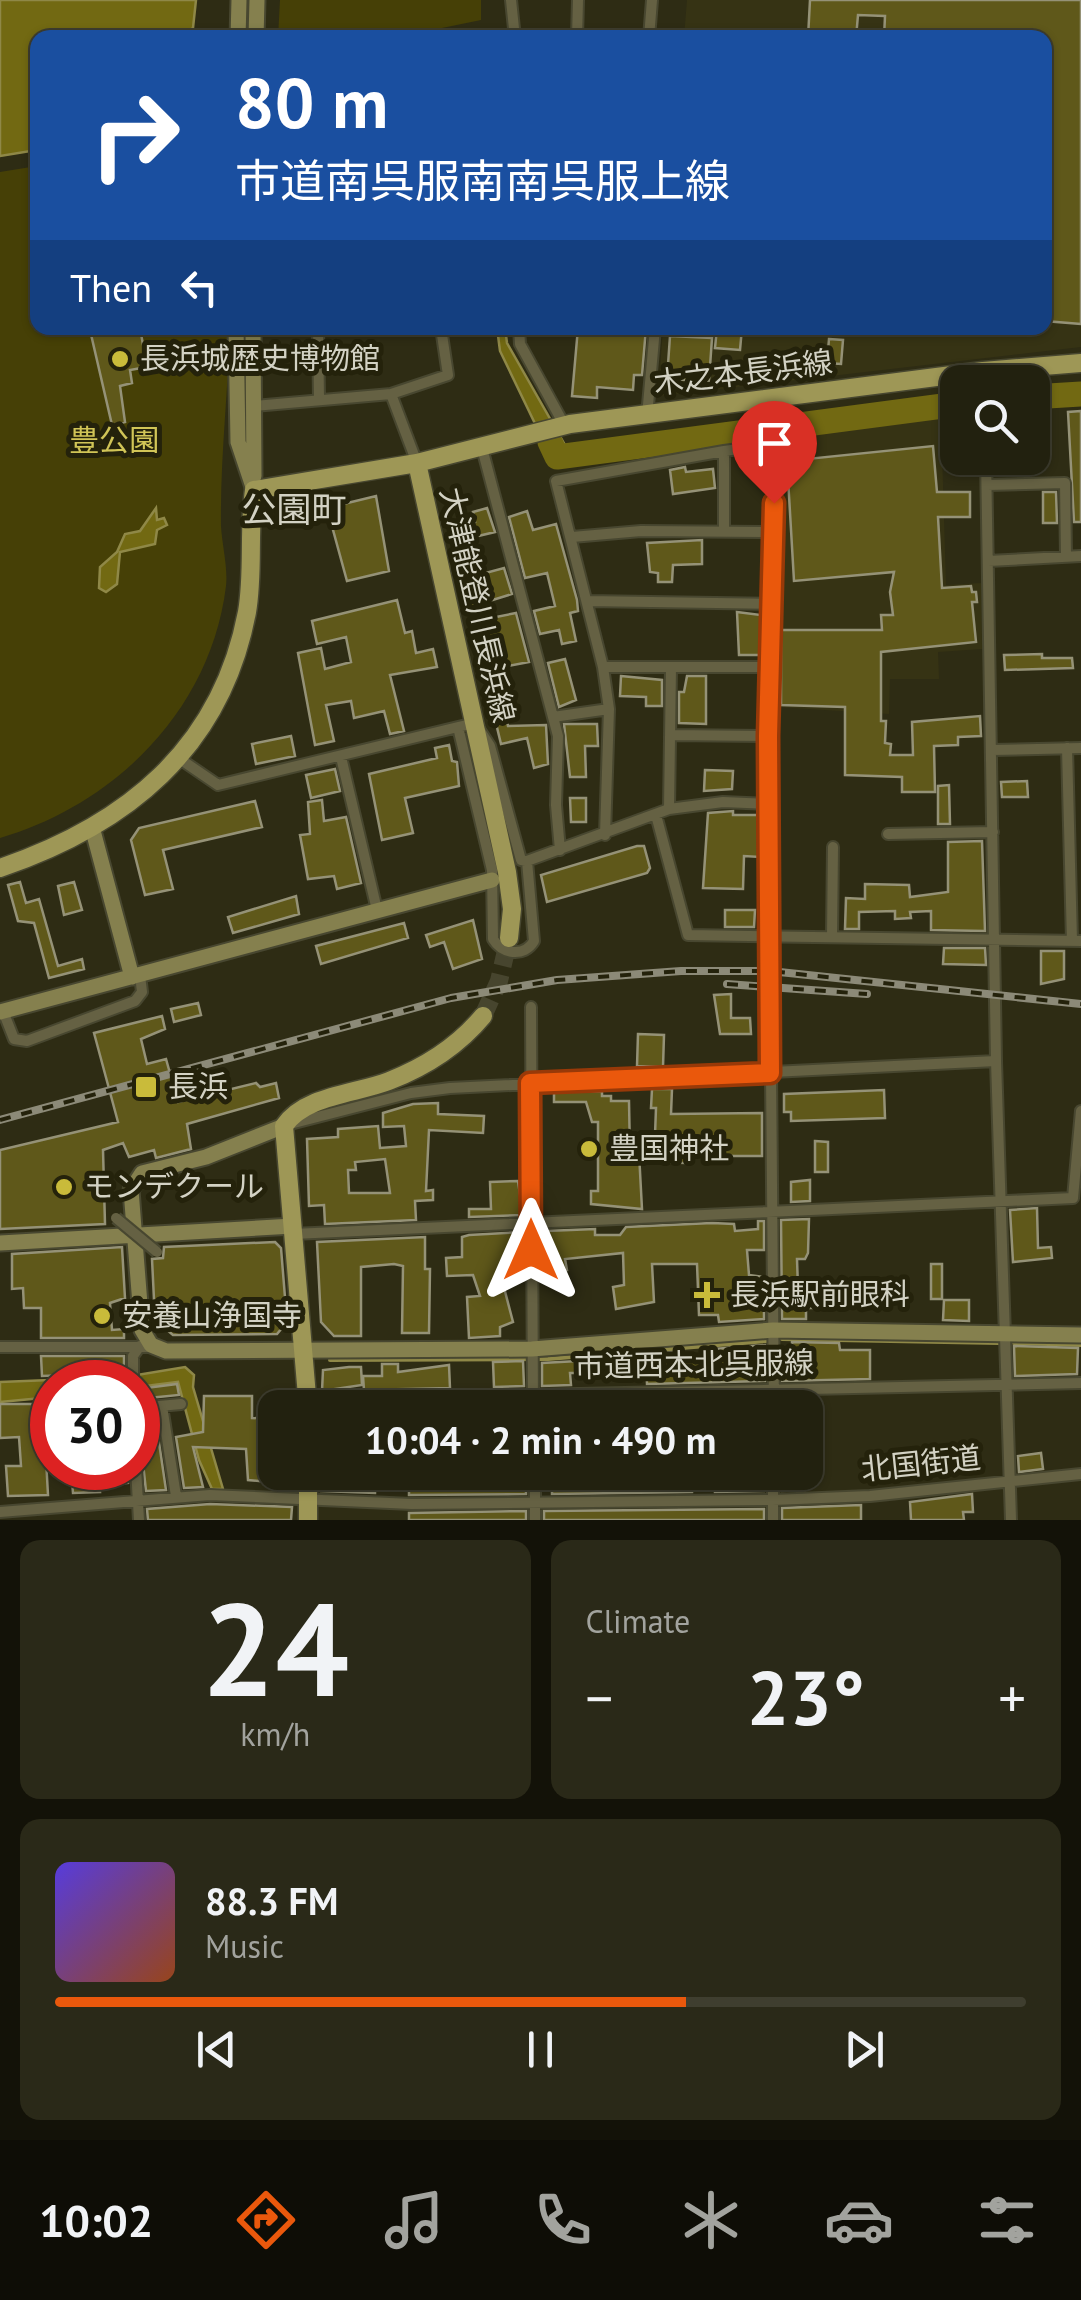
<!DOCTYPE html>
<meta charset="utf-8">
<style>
:root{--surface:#22210f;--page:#2a2918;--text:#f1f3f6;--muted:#a2a39e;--line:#3f3e2f;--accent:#ea580c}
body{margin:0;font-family:"PT Sans","Noto Sans JP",sans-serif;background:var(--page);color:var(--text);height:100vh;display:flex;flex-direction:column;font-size:38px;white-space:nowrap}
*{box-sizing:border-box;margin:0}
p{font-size:32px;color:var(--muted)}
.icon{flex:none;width:55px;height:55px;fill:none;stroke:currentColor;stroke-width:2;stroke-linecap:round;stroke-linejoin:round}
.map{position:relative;height:1520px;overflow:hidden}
.details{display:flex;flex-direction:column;gap:20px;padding:20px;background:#131208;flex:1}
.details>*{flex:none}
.banner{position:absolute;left:30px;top:30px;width:1022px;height:305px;border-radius:20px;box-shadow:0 2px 8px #0004,0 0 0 2px var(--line);background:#1a4fa0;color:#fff;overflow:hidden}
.fabs{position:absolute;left:940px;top:365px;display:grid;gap:20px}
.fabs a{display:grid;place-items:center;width:110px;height:110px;border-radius:20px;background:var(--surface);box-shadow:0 2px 8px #0004,0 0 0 2px var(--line);font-size:50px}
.speed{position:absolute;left:30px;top:1360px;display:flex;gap:20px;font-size:50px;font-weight:700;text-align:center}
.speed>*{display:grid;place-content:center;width:130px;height:130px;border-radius:50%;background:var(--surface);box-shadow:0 2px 8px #0004,0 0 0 2px var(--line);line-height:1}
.speed .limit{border:15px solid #d22;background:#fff;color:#111}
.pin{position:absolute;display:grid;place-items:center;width:85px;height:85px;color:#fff;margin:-102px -42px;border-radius:50% 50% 50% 0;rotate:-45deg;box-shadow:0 0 10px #0007}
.pin .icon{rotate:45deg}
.me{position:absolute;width:110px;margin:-55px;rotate:0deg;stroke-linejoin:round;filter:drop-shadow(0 0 8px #0008)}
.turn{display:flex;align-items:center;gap:35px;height:210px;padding:0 40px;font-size:45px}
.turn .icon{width:130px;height:130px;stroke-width:2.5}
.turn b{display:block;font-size:70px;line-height:85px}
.then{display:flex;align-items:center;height:95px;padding:0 40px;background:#0003;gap:20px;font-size:38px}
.big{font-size:75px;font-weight:800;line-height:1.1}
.details .tile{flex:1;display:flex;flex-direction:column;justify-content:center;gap:15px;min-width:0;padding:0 35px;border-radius:20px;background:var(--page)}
.details .dial{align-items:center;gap:0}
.dial b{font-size:130px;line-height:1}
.song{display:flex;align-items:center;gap:30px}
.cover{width:120px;height:120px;border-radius:15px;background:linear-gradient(135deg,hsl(250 70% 55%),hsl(20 70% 35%))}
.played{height:10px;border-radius:5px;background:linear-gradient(90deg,var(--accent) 65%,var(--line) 65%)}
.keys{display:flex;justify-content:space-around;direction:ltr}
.heat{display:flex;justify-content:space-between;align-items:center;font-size:55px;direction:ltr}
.details .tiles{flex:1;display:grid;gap:20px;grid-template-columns:1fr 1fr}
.tile:last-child{grid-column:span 2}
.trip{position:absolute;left:258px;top:1390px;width:565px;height:100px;border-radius:20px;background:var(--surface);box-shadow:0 2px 8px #0004,0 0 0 2px var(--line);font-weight:800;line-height:100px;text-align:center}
.tabs{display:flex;height:160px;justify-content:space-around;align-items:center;background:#0e0d06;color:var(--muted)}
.tabs .icon{width:70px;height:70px}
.tabs .current{color:var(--accent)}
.tabs b{font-size:45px;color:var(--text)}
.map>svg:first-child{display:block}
.built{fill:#363314}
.green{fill:#464006}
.water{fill:#726912;stroke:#8f8847;stroke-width:2.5}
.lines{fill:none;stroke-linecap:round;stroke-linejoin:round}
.stream{stroke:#8f8847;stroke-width:4}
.river{stroke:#726912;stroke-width:25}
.building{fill:#5f581a;stroke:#959277;stroke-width:2.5;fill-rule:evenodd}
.primary-tunnel{stroke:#47452e;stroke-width:18;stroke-dasharray:18 9;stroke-linecap:butt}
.street-casing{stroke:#484730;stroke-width:14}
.secondary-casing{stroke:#484730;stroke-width:19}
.primary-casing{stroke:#484730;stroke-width:21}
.street{stroke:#656143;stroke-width:10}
.secondary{stroke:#85804e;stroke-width:15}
.primary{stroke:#9e9756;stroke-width:18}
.rail-casing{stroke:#8c8a78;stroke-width:8}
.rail{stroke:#24220b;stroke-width:4;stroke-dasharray:11;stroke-linecap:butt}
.street-bridge-casing{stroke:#484730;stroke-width:14;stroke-linecap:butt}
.street-bridge{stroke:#656143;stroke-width:10}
.route-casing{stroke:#983908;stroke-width:25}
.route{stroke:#ea580c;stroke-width:18}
.poi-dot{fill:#c9bb3a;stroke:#24220b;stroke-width:4}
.labels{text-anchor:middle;stroke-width:10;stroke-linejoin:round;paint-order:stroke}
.poi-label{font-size:30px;fill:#d3d2c4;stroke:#24220b;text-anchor:start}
.street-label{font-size:30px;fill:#d3d2c4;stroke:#24220b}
.park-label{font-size:30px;fill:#d1c557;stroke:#24220b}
.quarter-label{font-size:35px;fill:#d3d2c4;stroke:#24220b}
</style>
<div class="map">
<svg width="1081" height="1520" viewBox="0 0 1081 1520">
<rect width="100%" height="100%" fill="#2e2c14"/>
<!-- built -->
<path class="built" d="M687,0H1081V347L658,396L663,328H1045V38L684,37Z
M941,417L946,585L981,583L982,649L938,652L939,679H890L889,714L776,707L785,436Z"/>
<!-- green -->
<path class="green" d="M280,0H481V20L398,37L278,38Z
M37,166L38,328H230C228,393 220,460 221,526C222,545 228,567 226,586C211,709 116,804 0,838V172Z"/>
<!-- water -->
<path class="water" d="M0,0H196L193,28L177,37L38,38L37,150L0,156Z
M497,328H505L507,343L574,461L555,465L500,351Z
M156,508L157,520L164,518L167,525L157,530L155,544L120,552L117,584L106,592L99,588L100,567L117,552L125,534L140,531Z
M185,1367L194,1375L193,1387L223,1489H212L199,1460L178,1382L138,1387V1382H52V1397L0,1402V1382L125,1377Z"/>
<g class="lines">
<!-- stream -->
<path class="stream" d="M782,1339L999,1343
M1014,1343L1081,1345
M330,1360L548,1359L766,1341"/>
<!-- river -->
<path class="river" d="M1032,397L1081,394
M550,442L557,457L958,404"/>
</g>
<!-- building -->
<path class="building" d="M810,0H1081V324L1045,321V38H884L885,16L858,15L856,38H808Z
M104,328H140L147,367L130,370L132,383L120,386L125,422L112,425L90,330Z
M578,328H646L642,375H634L633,390L597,387V398L572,396Z
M717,328H742L740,350L715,348Z
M670,336L712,338L709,381L667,379Z
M829,339L843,340L841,364L827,363Z
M1081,411V522H1074L1068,412Z
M933,446L937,492H970V517H938L942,588L971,586L972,592H976L977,602H972L976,642L881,652V721H886L885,743L891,744L890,755H913L912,722L980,716L981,736L958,737V745L934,746L935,792H902V777L845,775V707L781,705V630H882L881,615H893L890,592L894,572L794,581L787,461Z
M685,467L686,472L713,469L715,488L673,494L670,470Z
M1043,492H1056L1057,523H1043Z
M376,496L389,571L347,581L327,508Z
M487,508L495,532L474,537L482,574L504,568L512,594L467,608L454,528L475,522L473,512Z
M527,511L533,530L556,524L577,600L578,611L570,613L576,641L562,644L559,630L540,634L534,611L555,606L547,573L525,578L509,517Z
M702,540V564L673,565L672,582H658V573L650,572L647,543Z
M397,600L405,633L412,631L416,653L433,649L437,667L390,675L404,731L390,734L384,711L354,718L351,701L326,705L334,741L315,745L298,653L321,648L325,669L351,662L346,637L317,644L312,621Z
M737,612L761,615L760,655H739Z
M516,613L529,662L497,668L508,726L546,725L548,764L534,768L527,738L501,744L479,653L484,652L476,621Z
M1042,654V658H1072L1073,668L1005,670L1004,655Z
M565,659L576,700L559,707L548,663Z
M621,676L662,680V706H646V697L620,696Z
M687,676H706V724L679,723V692H684Z
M564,724H597L598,746H585L586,777H570Z
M291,736L295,756L256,764L252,744Z
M449,745L452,761L457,762L459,786L405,798L413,833L382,840L369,774L437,758L435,748Z
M335,769L340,791L311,798L306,775Z
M705,770L733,771L732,789L704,791Z
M1027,781L1028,797H1002L1001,782Z
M949,785L950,824H938V786Z
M570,798H586V822H571Z
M322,800L324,821L346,817L361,883L337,889L334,876L308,879L300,835L310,834L308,802Z
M255,801L262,827L163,850L173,889L145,895L131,840L139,828Z
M733,811V815H759L760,857L744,856L743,889L703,888L708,813Z
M982,841L985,931L931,930V911L910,912L911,918L895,919V911L859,912V929H845L846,898L865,899V884L909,885L910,897L948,892V842Z
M637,846H644L650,868L647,873L547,902L541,875Z
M20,882L26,903L39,899L58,966L82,959L84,969L49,978L34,923L18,921L8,885Z
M74,882L82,910L64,915L58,886Z
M296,896L299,914L233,933L228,917Z
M725,910H755L754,927H725Z
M473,920L482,959L453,969L444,942L430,947L426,935Z
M404,923L408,938L321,964L316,946Z
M944,948H985L986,965L943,964Z
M1041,951H1064V979L1041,984Z
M731,994V1018H750L751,1034H720L714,995Z
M198,1003L201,1015L174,1022L171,1009Z
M162,1016L165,1029L141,1039L147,1064L166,1059L178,1102L256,1083L260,1087L276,1083L279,1098L187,1124L191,1149L156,1158L154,1150L129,1157L123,1143L103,1150L105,1224L0,1229V1150L118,1122L94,1033Z
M638,1034L664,1035L663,1067L637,1066Z
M652,1089H672L671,1114L762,1113V1156H686L685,1163L654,1162L656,1108H651Z
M884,1090L885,1118L791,1121V1112H784V1094Z
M602,1091V1096H611V1101H629L630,1153H639L642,1209L591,1204V1191H598V1122H592L586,1102H554V1092Z
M438,1103V1114L484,1116L483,1133L429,1130L426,1191L433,1190V1200L415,1201L416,1220L325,1224L324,1205L309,1206L307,1139L338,1137V1129L378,1126L380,1148L406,1146L404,1126L383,1127V1113L413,1104ZM385,1159L390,1193H349L348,1170H356L355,1162Z
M815,1141L828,1142V1172H815Z
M810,1180V1201L791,1202V1182Z
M518,1181L523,1215L469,1217V1209H491L490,1182Z
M1037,1208L1038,1248L1051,1247L1052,1258L1013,1262L1010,1210Z
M809,1219L808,1253L805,1259H797L798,1288L812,1287V1308H806V1319H782L781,1220Z
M758,1221H764V1250H747L749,1275L764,1277V1319L719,1322L718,1315H699L697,1264H652L654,1302L616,1309L613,1287L624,1285L623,1253L565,1259L567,1270L555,1271V1262L541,1263V1251L548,1250L546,1231L595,1229V1235H620L626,1227L712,1223L734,1224L735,1231L758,1229Z
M523,1232L524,1280H502L513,1322L500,1327V1336L469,1338L467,1297L480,1296L473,1275L447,1276L446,1258L462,1257V1237L469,1235Z
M425,1237V1269H430L429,1333H402L403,1266L394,1264L361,1267V1336H334L321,1322L317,1242Z
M275,1242L281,1248L287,1322L277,1334L173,1335L155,1320L152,1259L163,1258L164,1247Z
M122,1247L125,1298L110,1303L112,1330L124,1329V1338H41V1308H24L23,1288L12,1289V1254Z
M931,1264H942V1299H931Z
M944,1300H969V1321L943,1320Z
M792,1342L839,1343L840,1350H870V1379L782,1381V1364H792Z
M765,1345V1381L647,1384L646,1355L672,1352V1359L702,1358V1350Z
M1014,1346L1078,1348L1077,1374L1015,1376Z
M41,1356H124V1373L42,1376Z
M523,1361L524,1386L494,1387L493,1362Z
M578,1361V1373H570L571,1385L542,1386V1363Z
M382,1364H398V1372L449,1365L450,1388L364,1390L363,1376H382Z
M349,1367H361L362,1385L322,1391L323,1370Z
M177,1384L179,1395L138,1399V1389Z
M204,1396H252V1418L275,1419V1477L268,1482L248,1480L246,1449L193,1447L203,1487L184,1488L176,1437L203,1432Z
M765,1399V1408H717L716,1402Z
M679,1401V1408H585V1403Z
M0,1404H43L48,1495L8,1496L6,1466H21L19,1437L0,1438Z
M155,1415L166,1490L146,1491L138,1417Z
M1041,1453L1043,1469L1019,1472L1018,1456Z
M81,1468H127L128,1483L99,1486L100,1492L73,1493L71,1469Z
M322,1472H375V1493L321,1491Z
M409,1472H526V1494L409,1495Z
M552,1472H764V1491L715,1492V1482L692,1483V1492L552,1494Z
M782,1472H805V1490L782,1491Z
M972,1494L973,1512H963L964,1520H911L910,1502Z
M210,1504L292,1507L291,1520H148L147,1509Z
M861,1505V1520H782V1508Z
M764,1509V1520H544V1511Z
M526,1511V1520H409V1513Z"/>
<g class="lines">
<!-- primary-tunnel -->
<path class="primary-tunnel" d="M483,1016L499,981L509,938"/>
<!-- street casing -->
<g class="street-casing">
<path id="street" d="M511,0L515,38
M577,38L578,0
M649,38L652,0
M318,328L319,399
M519,328L520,344L561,419L570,424
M254,406L391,394
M652,413L648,405L655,328
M482,448L558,736L556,805L560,850
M724,451L761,446
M986,458L996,1061L1011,1520
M417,463L391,394L448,375L441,328
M987,485L1065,483L1066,557
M572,537L641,531L775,532
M988,561L1081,556
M587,601L773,604
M603,667L556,481L724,451V530
M553,717L609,709L603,667H771
M671,735L768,736
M1067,748L1072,941
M992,750L1081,748
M341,757L377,910
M180,759L218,785L458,727
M669,809L671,667
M656,815L688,935L1081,941
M888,834L993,832
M605,835L609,709
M527,861L521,860L490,746L475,723L458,727L492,870L493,939C502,954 524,958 534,941L527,861L669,809L723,802L771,804
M832,937L833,847
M531,1007L533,1408
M3,1011L14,1039L27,1041L135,1001L142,992L140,975
M290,1124L411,1093L450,1088L996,1061
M293,1234L1073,1198L1081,1111
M0,1347H154
M133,1382V1356L140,1346
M308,1400L1081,1383
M162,1406L176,1496
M138,1408L181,1404
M774,1408L768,736L774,410L779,395
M136,1468L139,1520
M535,1472V1520
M0,1512L210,1495L412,1504L773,1500L870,1496L1081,1474
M773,1520V1472"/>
</g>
<!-- secondary casing -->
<g class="secondary-casing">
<path id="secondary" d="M238,38L239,0
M256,38L257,0
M236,328L238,442L254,490
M253,328L254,476
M92,827L132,977
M0,1012L492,880
M284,1126L206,1157L142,1173L131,1190L142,1330L151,1345L166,1351L532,1349L773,1330L1081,1335
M0,1243L293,1226"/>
</g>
<!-- primary casing -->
<g class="primary-casing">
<path id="primary" d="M417,463L507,872L512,909L509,938
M0,868C126,825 221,749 247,612C254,572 248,531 254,490L417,463L570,424L983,371L1081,363
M308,1408L284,1126C305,1095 356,1094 389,1081C425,1067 458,1046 483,1016
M308,1472V1520"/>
</g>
<!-- street -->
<use href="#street" class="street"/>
<!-- secondary -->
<use href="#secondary" class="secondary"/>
<!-- primary -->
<use href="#primary" class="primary"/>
<!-- rail casing -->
<g class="rail-casing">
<path id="rail" d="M727,984L867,994
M0,1120L451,998L557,980L681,971H770L1081,1004"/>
</g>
<!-- rail -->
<use href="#rail" class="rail"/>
<!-- street-bridge casing -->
<g class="street-bridge-casing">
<path id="street-bridge" d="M116,1218L157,1252"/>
</g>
<!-- street-bridge -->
<use href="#street-bridge" class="street-bridge"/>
</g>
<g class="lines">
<!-- route casing -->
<g class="route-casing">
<path id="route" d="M531,1250L530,1083L770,1073L768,736L774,503"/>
</g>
<!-- route -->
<use href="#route" class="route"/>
</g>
<!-- markers -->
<g class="poi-dot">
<circle cx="120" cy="359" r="10"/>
<rect x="134" y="1075" width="24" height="24" rx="5"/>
<circle cx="589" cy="1149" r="10"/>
<circle cx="64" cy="1187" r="10"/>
<path d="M702 1280h10v10h10v10h-10v10h-10v-10h-10v-10h10z"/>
<circle cx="102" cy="1316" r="10"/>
</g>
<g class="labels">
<!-- poi labels -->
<g class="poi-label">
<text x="140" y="369">長浜城歴史博物館</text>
<text x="168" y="1097">長浜</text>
<text x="609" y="1159">豊国神社</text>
<text x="84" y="1197">モンデクール</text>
<text x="730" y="1305">長浜駅前眼科</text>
<text x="122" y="1326">安養山浄国寺</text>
</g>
<!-- street labels -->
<g class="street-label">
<text transform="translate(743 373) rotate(-7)" y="10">木之本長浜線</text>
<text transform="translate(477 605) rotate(77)" y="10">大津能登川長浜線</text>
<text transform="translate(694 1365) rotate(-1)" y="10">市道西本北呉服線</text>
<text transform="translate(921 1464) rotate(-6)" y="10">北国街道</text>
</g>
<!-- park labels -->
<g class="park-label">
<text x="114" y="451">豊公園</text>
</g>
<!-- quarter labels -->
<g class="quarter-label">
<text x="294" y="522">公園町</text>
</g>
</g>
</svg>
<div class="fabs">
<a><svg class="icon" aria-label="search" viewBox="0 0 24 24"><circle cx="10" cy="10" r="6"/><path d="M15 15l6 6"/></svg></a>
</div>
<div class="speed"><div class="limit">30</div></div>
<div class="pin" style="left:774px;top:503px;background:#d93025"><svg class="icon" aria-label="arrive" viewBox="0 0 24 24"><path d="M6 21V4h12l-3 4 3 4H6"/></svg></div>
<svg class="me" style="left:531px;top:1250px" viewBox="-20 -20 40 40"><path d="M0-17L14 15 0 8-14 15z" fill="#ea580c" stroke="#fff" stroke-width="4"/></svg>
<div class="trip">10:04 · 2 min · 490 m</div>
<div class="banner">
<div class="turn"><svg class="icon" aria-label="right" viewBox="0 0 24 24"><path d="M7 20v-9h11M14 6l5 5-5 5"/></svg><div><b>80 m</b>市道南呉服南南呉服上線</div></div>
<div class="then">Then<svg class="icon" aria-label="left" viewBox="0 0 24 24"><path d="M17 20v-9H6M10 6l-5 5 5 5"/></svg></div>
</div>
</div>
<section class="details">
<div class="tiles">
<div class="tile dial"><b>24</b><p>km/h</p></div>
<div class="tile"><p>Climate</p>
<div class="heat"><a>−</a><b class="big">23°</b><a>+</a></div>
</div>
<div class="tile">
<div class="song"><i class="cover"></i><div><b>88.3 FM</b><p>Music</p></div></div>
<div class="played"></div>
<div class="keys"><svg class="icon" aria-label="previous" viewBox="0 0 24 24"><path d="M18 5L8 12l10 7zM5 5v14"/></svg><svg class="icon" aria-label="pause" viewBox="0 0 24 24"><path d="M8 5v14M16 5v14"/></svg><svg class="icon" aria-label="next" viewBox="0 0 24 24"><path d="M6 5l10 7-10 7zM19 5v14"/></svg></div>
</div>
</div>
</section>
<nav class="tabs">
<b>10:02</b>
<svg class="icon current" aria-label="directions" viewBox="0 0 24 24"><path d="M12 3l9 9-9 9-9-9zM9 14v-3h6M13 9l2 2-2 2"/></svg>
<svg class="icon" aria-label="music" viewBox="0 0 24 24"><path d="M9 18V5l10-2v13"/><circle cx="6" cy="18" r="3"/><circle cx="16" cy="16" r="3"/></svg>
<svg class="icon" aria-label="phone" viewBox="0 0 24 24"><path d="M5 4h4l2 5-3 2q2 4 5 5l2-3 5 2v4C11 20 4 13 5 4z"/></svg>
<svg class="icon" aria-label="climate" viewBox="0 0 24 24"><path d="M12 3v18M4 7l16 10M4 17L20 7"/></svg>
<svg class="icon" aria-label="car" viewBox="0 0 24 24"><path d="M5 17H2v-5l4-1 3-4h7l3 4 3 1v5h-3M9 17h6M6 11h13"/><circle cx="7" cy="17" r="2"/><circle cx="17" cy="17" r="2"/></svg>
<svg class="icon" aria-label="filters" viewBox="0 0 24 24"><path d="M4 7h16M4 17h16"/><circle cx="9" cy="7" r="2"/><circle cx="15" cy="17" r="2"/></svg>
</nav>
